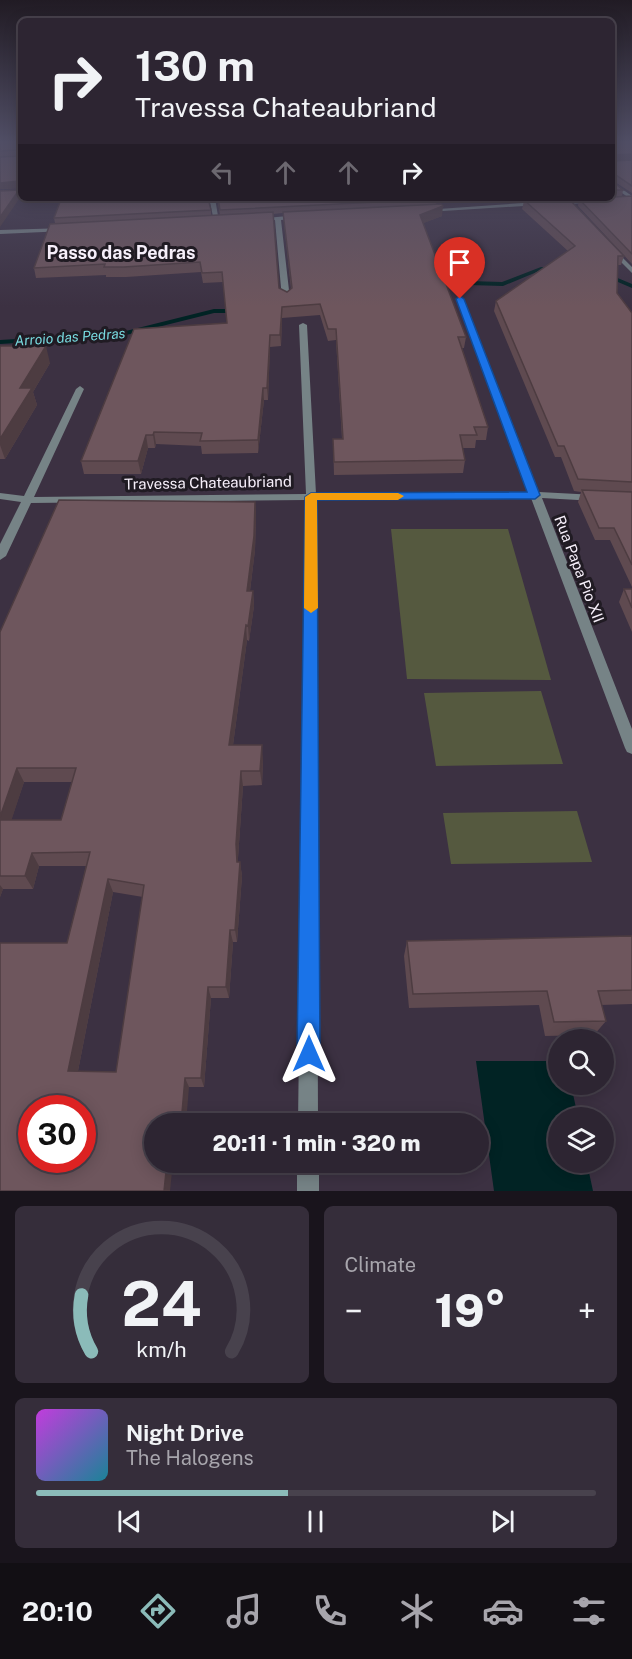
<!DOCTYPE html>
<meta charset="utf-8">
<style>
:root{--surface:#2d2532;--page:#352d3a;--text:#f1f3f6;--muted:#a7a5ac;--line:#48424d;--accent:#8bbbb9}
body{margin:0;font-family:"Public Sans",sans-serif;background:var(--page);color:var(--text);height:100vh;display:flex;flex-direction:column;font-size:22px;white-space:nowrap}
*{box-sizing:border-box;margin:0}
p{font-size:20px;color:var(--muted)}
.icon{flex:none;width:33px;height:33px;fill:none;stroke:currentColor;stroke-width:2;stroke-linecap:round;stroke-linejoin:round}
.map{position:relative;height:1191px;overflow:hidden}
.side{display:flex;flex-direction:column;gap:15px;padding:15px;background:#19141c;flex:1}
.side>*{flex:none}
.top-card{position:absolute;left:18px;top:18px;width:597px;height:183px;border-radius:9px;box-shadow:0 3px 15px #0003,0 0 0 2px var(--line);background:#2d2532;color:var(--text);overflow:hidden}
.fabs{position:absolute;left:548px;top:1029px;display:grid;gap:12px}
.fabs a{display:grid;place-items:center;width:66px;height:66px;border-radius:50%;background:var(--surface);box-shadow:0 3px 15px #0003,0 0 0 2px var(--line);font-size:30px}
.speed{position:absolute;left:18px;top:1095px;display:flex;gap:12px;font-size:30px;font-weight:700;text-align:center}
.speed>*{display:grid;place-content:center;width:78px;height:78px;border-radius:50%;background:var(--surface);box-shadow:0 3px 15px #0003,0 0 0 2px var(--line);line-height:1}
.speed .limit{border:9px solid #d22;background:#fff;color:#111}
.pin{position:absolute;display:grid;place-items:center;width:51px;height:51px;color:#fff;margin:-62px -26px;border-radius:50% 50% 50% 0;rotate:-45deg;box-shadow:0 0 6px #0007}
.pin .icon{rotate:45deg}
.me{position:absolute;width:66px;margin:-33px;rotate:0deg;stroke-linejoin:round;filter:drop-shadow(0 0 4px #0008)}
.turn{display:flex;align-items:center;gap:21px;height:126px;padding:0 18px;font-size:27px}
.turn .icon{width:78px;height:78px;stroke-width:2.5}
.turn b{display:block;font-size:42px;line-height:51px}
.lanes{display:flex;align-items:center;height:57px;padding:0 18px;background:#0003;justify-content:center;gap:30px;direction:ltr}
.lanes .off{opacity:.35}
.big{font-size:45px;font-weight:800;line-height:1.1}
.side .tile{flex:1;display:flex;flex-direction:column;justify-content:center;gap:9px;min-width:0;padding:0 21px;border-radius:9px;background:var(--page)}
.side .dial{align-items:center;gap:0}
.dial svg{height:156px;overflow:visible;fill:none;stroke:var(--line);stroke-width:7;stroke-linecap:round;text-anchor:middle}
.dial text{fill:var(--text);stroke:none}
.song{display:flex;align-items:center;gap:18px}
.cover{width:72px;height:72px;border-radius:9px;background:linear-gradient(135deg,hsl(290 70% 55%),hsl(190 70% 35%))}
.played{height:6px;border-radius:3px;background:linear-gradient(90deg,var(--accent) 45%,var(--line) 45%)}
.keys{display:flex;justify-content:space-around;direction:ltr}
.heat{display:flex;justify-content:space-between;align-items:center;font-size:33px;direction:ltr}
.side .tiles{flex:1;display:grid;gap:15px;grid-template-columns:1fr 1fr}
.tile:last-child{grid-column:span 2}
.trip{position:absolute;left:144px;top:1113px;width:345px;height:60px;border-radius:30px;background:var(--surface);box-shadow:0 3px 15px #0003,0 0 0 2px var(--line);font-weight:800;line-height:60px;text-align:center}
.menu{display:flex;height:96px;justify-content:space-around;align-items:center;background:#120f14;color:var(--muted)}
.menu .icon{width:42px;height:42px}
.menu .on{color:var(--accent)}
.menu b{font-size:27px;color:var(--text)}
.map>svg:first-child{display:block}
.green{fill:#55593f}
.water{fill:#012324}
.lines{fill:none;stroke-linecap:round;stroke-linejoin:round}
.stream{fill:#012324;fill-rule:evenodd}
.street{fill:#768386;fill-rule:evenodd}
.wall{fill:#5f4a50;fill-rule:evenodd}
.shaded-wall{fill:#4d3c41}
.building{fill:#6e565d;stroke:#4d3c41;stroke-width:1.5;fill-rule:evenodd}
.route{fill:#1a73e8;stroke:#114b97;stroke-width:1.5}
.slow{fill:#f59e0b}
.labels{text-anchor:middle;stroke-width:6;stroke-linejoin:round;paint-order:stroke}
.far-water-label{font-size:14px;font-style:italic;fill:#78dbe0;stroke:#201b23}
.street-label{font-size:15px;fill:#f6effa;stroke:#201b23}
.far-district-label{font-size:18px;font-weight:bold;fill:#f6effa;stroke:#201b23}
</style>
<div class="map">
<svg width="632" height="1191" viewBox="0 0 632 1191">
<rect width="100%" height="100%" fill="#3c3142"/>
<!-- green -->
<path class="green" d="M391,529H508L551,680L407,679Z
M541,691L563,764L436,766L424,693Z
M577,811L592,862L451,864L443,813Z"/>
<!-- water -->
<path class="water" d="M476,1061H558V1084L571,1085L578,1117L558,1118V1162L587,1163L593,1191H494Z"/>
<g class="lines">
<!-- stream -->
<path class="stream" d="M541,267H555L557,268L555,269H544L503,286L434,284L431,282L434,280L502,282Z
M604,274H608L632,284V288L604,276Z
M214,309H237L240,311L237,313H214L118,337L0,344V340L118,333Z"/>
<!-- street -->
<path class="street" d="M612,182L632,196V200L612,186Z
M21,190V194L0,195V191Z
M209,198H215L219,222L214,221Z
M595,199L597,202L555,205L552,203Z
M538,202L540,205L427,212L424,210Z
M298,215L300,218L281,220L290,299L286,301L282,299L275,220L259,221L256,219Z
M67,228L65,231L0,234V230Z
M610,249H614L632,267V273L610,251Z
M460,297L464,299L539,492L596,495L601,498L596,501L542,498L632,729V754L627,752L625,748L531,498L316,500L318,1124H298L306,500L31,503L6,556L0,560V544L21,502L0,499V493L24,496L76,389L80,386L84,389L34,497L306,494L299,325L303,323L307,325L316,494L529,492L456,299Z
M297,1162H319V1191H297Z"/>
</g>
<!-- wall -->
<path class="wall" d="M0,141H21V188L0,189Z
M612,141H632V193L612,180V181L623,190L622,196L612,197Z
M632,196V264L578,206L579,199Z
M217,198H584L569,199L624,256L621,265H618L617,293L632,313V587L610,540H595L578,502L581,492L574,491L561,457H555L494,311L496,301L568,251L522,209L524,201L484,200L436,203L442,216L423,223L466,337L464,348H462L488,427L486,440H476L475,448H463L465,460L463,473L334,475L333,439H342L336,340L328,341L320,315L282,318L281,346L270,347L268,400H264L258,453L202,454L201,446L156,444L155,448H148L141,474H84L81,461L227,323L223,282L203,283L201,272L126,277H106V275L36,278L34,268L55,223L54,218L211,210V215H220ZM283,213L291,289L287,292L279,288L273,214Z
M0,347L50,363L33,392L37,405L5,459H0Z
M255,502L256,516L255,550L250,591H253L254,606L249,641L247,640L233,745L263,760L262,785L243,786L238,858V862H240L242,876L237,942H233L229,998H211L204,1087H189L154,1124L0,1191L67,943L86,866H39L33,889H3L0,897V632ZM24,782H72L61,820H11ZM113,892L143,897L116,1072L78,1071Z
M624,589H632V632L619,602Z
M632,936V1004L601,1005L606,1021L594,1035L545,1036L539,1005L409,1008L404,956L407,941Z"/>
<!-- shaded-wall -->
<path class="shaded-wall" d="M632,154V160L612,161V155Z
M19,181L21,188L0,189V183Z
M19,190L21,196L0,227V217Z
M443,206L442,216L419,225L420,215Z
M282,307V318L281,346L280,335Z
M270,335V347L268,400L267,388Z
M46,346L50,363L33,392L37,405L5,459L0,445V439L20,388Z
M263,388L264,400L258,453V440Z
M154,432L156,444L155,448L153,435Z
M146,435L148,448L141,474L138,461Z
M255,502L256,516L255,550L248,606L247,591Z
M253,591L254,606L249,641L248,626Z
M246,625L247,640L231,760L229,745Z
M262,745L263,760L262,785L260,771Z
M17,768L24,782L7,834L0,822V817Z
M241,771L243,786L238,858L239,875L237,862L236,844Z
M32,853L39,866L33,889L25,876Z
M240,862L242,876L237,942L235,930Z
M108,879L113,892L76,1081L68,1071Z
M0,885L3,889L0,897Z
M230,930L233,942L229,998L226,987Z
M208,987L211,998L204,1087L201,1078Z
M185,1078L189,1087L186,1124H181Z
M167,1162H173L170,1191H164Z"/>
<!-- building -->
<path class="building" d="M0,141H21V155L19,150L0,151Z
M612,141H632V154L612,155Z
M21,156V185L19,181L0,183V157Z
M612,156L614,161L632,160V186L613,173L612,181L623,190H612Z
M19,190L0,217V191Z
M632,196V254L579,199Z
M63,198H208L211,210L54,218L60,202Z
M218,198H436V199L220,210Z
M568,198L624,256H618L617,293L632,313V482L578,479L564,446H558L496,301L575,246L524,200Z
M441,204L443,206L420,215L466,337H458L488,427H474L477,435H460L465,460L334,462L333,439H343L336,329H328L320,304L282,307L280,335H270L267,388H263L258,440L200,441L202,433L154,432L153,435H146L138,461H81L134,329L227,323L222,272L202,273L200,262L124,267H104L105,264L34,268L50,224L273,212L279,288L287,292L292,288L283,212Z
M1,346H46L20,388H32L0,439V347Z
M582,490L632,492V565L614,528H599Z
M59,500L255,502L254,536L247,591H253L248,626L246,625L229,745H262L260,771H241L236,844L237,862H240L235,930H230L226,987H208L201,1078H185L181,1124H154V1162H167L164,1191H0V943H67L90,852L32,853L25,876H0V820H61L76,768H17L0,817V632ZM108,879L144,885L116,1072L68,1071ZM32,1108H82V1160H32Z
M624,589H632V608Z
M632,936V990L598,991L606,1021L554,1022L547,991L413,994L407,941Z"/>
<!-- sky -->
<linearGradient id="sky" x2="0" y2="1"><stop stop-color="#211b24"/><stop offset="0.46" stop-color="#504e65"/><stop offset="1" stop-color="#504e65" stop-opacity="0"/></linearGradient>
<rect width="632" height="307" fill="url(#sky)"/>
<!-- route -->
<path class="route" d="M460,296L464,299L540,495L535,499L317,500L320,1054L316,1062L309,1065L301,1062L297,1054L305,497L311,493L527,492L456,299Z"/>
<!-- slow -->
<path class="slow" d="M311,493H398L404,496L398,500H317L318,608L311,613L304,608L305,497Z"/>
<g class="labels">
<!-- far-water labels -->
<g class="far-water-label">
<text transform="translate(70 337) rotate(-4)" y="5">Arroio das Pedras</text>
</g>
<!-- street labels -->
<g class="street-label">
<text transform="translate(208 483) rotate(-1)" y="5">Travessa Chateaubriand</text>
<text transform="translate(579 569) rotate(69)" y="5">Rua Papa Pio XII</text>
</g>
<!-- far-district labels -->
<g class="far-district-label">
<text x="121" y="259">Passo das Pedras</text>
</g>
</g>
</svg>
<div class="fabs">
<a><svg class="icon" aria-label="search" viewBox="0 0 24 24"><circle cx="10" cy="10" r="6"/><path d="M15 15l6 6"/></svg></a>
<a><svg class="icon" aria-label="layers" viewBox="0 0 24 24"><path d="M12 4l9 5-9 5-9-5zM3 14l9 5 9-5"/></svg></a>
</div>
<div class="speed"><div class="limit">30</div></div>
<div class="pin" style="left:460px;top:299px;background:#d93025"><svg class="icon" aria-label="arrive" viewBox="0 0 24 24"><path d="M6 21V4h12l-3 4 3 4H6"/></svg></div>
<svg class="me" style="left:309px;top:1054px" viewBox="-20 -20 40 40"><path d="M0-17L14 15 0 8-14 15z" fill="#1a73e8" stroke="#fff" stroke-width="4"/></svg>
<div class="trip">20:11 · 1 min · 320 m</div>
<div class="top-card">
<div class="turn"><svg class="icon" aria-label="right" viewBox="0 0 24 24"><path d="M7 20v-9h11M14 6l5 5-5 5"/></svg><div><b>130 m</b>Travessa Chateaubriand</div></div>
<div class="lanes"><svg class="icon off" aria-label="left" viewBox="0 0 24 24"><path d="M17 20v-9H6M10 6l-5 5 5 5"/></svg><svg class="icon off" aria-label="ahead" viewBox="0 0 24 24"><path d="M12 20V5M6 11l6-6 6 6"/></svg><svg class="icon off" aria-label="ahead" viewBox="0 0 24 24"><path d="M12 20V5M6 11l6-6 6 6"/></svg><svg class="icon" aria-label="right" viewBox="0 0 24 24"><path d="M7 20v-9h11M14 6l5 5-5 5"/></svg></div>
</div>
</div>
<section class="side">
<div class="tiles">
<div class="tile dial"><svg viewBox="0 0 100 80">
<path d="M14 69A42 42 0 1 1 86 69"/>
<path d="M14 69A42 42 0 0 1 9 40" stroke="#8bbbb9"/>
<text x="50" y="56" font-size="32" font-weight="700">24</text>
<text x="50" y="72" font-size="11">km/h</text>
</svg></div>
<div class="tile"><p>Climate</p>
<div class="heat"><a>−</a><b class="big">19°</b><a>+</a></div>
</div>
<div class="tile">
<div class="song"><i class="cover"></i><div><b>Night Drive</b><p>The Halogens</p></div></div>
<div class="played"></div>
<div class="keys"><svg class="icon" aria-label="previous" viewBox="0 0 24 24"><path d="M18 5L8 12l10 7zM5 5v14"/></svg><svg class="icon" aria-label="pause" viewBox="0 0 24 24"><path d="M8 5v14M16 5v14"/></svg><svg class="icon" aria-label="next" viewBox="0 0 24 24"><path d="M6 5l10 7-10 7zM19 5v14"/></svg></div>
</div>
</div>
</section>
<nav class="menu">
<b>20:10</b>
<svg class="icon on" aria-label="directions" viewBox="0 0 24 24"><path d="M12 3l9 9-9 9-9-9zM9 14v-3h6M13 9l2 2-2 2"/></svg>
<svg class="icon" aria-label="music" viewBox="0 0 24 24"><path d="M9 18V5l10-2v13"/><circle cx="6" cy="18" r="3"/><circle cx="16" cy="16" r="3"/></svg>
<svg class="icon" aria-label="phone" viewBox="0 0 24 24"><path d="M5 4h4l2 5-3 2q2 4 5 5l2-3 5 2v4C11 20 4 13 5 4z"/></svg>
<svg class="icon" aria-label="climate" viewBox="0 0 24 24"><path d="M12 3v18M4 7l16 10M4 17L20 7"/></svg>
<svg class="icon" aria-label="car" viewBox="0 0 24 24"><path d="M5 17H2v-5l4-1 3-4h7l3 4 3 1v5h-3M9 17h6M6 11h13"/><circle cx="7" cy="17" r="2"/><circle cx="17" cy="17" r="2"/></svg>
<svg class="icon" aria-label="filters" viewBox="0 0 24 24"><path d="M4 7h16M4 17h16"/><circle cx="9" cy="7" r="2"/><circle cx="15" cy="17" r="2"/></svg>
</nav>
